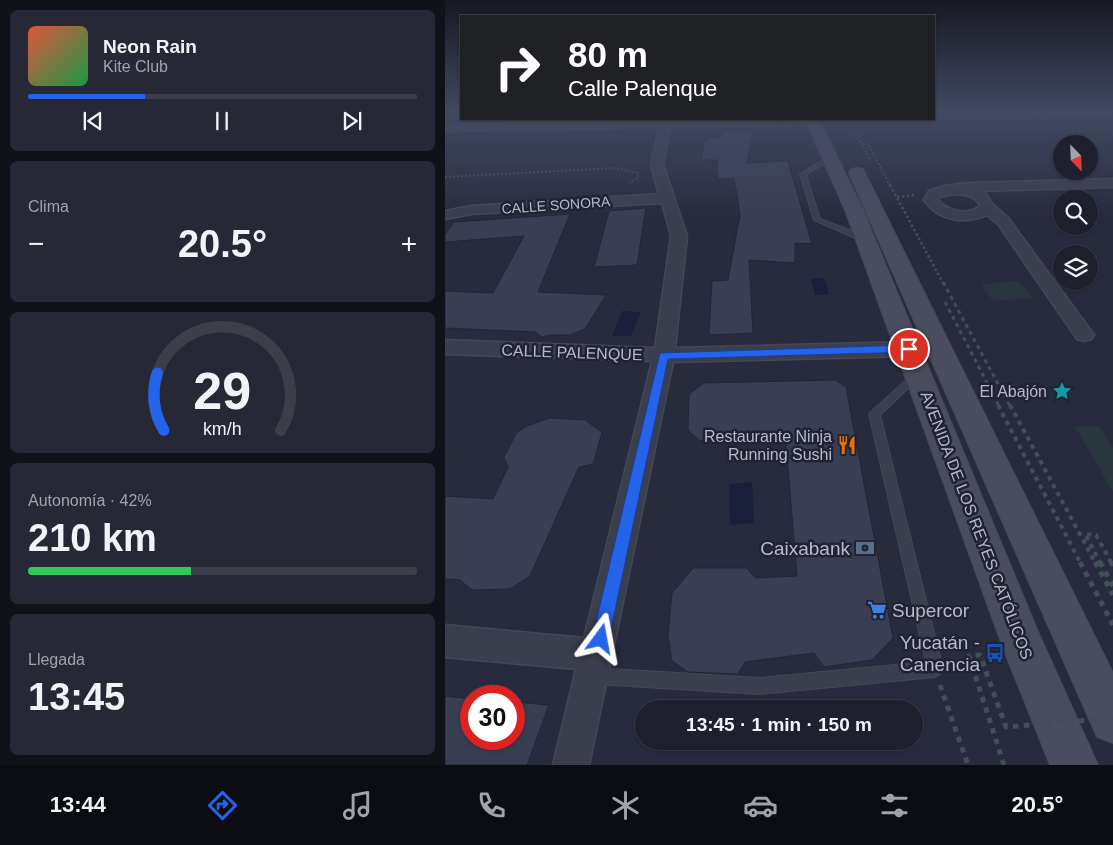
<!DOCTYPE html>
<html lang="es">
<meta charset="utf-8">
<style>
:root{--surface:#1e202e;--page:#262836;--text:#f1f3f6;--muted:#a1a3aa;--line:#3c3e4a;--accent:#2563eb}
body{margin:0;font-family:Helvetica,sans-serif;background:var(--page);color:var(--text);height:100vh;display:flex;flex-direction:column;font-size:19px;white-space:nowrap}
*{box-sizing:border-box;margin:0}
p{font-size:16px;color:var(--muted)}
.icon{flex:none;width:28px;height:28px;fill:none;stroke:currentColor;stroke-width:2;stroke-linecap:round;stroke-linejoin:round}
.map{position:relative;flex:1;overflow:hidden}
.side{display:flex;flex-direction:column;gap:10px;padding:10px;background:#101219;width:445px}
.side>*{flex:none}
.banner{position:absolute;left:15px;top:15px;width:475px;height:105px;border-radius:0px;box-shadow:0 1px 4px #0004,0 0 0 1px var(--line);background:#202124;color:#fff;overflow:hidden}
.needle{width:32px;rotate:157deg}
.tools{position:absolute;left:608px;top:135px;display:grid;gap:10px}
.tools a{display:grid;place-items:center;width:45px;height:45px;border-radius:50%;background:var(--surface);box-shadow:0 1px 4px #0004,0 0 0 1px var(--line);font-size:25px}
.speed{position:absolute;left:15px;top:685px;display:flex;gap:10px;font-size:25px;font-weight:700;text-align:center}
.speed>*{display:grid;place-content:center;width:65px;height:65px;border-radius:50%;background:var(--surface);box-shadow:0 1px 4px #0004,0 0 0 1px var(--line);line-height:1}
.speed .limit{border:8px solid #d22;background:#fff;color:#111}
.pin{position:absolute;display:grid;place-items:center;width:42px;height:42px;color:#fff;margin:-21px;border:2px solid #fff;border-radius:50%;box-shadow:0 1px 5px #0007}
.me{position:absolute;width:55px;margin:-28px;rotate:13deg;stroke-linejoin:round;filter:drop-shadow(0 0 4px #0008)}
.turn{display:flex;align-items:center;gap:18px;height:105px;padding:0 25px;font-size:22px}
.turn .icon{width:65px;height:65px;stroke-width:2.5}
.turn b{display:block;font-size:35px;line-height:42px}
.big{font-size:38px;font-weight:600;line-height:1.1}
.side .tile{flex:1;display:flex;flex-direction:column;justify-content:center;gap:8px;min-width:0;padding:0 18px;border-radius:8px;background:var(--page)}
.side .dial{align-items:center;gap:0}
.dial svg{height:130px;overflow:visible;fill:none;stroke:var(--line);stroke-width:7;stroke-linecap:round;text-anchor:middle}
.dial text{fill:var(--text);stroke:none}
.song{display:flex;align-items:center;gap:15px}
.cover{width:60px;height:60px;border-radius:8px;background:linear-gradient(135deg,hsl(10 70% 55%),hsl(140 70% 35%))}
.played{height:5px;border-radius:2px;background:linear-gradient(90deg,var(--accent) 30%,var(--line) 30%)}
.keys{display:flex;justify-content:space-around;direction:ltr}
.heat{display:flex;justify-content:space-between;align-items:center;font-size:28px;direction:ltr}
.charge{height:8px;border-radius:4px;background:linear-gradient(90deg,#34c759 42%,var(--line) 0)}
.trip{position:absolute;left:190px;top:700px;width:288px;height:50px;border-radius:25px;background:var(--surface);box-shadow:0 1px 4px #0004,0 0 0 1px var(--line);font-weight:600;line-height:50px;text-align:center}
.menu{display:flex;height:80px;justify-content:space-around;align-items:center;background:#0c0d12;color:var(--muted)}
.menu .icon{width:35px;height:35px}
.menu .on{color:var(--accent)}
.menu b{font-size:22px;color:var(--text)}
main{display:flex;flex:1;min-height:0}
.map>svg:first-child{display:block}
.green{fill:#29363e}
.water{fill:#1b203a}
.building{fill:#3a3e53;stroke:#222535}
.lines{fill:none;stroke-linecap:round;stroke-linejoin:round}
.lane-casing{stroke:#454757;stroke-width:2}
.street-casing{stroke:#454757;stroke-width:3}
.secondary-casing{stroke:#454757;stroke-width:2}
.path-far4{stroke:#424f56;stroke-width:2;stroke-dasharray:2 2;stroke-linecap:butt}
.path-far3{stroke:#424f56;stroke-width:2.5;stroke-dasharray:2.5 2.5;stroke-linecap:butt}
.path-far2{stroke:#424f56;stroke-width:3;stroke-dasharray:4 4;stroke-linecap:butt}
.path-far1{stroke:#424f56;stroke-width:4;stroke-dasharray:4.5 4.5;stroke-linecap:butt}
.path{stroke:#424f56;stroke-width:5;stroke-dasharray:5.5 5.5;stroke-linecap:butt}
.lane{fill:#3b3e4d;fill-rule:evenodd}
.street{fill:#3b3e4d;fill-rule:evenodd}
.secondary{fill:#4a4c60;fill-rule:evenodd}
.path-bridge{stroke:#424f56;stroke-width:5;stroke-dasharray:5.5 5.5;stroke-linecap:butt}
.route{fill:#2563eb;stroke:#184099}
.labels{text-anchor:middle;stroke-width:5;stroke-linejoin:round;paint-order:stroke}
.far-street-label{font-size:14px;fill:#b8b9c8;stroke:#202333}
.street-label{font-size:16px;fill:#b8b9c8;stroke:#202333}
.poi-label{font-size:16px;fill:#b8b9c8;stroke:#202333;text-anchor:end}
.near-poi-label{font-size:19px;fill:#b8b9c8;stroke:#202333;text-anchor:end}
</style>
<main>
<section class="side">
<div class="tile">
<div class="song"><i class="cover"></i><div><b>Neon Rain</b><p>Kite Club</p></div></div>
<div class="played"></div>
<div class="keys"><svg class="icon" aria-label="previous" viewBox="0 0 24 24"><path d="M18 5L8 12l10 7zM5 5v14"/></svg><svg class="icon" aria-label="pause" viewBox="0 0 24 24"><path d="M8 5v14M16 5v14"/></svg><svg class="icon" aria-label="next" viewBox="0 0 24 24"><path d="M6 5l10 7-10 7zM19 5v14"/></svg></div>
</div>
<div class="tile"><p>Clima</p>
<div class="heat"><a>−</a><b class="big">20.5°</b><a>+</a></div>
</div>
<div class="tile dial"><svg viewBox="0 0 100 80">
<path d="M14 69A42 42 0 1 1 86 69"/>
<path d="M14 69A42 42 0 0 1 10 34" stroke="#2563eb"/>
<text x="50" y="56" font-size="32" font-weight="700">29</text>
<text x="50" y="72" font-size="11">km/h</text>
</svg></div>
<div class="tile"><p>Autonomía · 42%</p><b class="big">210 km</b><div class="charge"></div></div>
<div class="tile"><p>Llegada</p><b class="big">13:45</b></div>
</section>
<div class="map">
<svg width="668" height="765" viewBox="0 0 668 765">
<rect width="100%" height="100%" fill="#282b3d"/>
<!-- green -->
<path class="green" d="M574,281L587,298L548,301L536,284Z
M654,426L668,448V492L630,427Z"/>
<!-- water -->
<path class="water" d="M379,278L384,294L370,295L366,279Z
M177,311L196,312L186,336H167Z
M307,482L309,523L285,525L284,484Z"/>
<!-- building -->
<path class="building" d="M308,130L302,163L343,161L367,244L350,243V263L304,260L308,333L264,335L267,281L283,280L295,215L289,178L273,179L272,160H257L259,142L262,141V139L274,138L278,131Z
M201,208L192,265L149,267L164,211Z
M125,214L93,292L161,295L140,329L125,335H105L97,337L90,332L0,328V291L48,293L79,236L0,242V235L9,222Z
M390,380L401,387L448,638L427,660L379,667L369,653L300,662L293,674L243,672L227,661L223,636L227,593L248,568H302L310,578L352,576L340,432L295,434L290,440L255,441L243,430L244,394L259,383Z
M105,418L140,420L157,432L148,464L134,467L85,576L65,589L27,590L15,580L0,579V496L48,499L63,467L59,457L72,432L82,426Z
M0,696L26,699V739H69V702L104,705L82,765H0Z"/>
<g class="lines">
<!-- lane casing -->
<g class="lane-casing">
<path id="lane" d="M668,111V115L489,118V115Z
M383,119H414L411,121L384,122L381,120Z
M387,159L389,160V162L375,166L361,175L375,219L423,237V241H417L369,220L355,174L371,164Z
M473,371L478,374L476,376L435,415L498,669L495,674L490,677L314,694L150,684L145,681L142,676L145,671L150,668L314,678L481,662L424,414L470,372Z"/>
</g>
<!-- street casing -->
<g class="street-casing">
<path id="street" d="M216,119H226V120L372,119L373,121L368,124L225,127L218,164L242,236L230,348L464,342L471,344L474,349L471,354L464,356L228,362L144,765H108L131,669L0,657V625L139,638L207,361L0,354V340L210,348L226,236L217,203L26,214L0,219V211L26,206L214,194L206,164L214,127L0,131V125L215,121Z
M668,179V187L535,191L542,195L548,205L563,218L646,331L649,335L646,339L639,341L632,339L553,224L542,215C520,225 493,221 479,200L484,191L500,186L523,183ZM508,194C519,194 530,195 535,206C522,216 503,211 493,200L494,197Z"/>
</g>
<!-- secondary casing -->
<g class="secondary-casing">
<path id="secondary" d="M360,119H374L418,210L594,634L653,765H605L558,648L400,210Z
M412,168L418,169L420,173L668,673V743L652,737L404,173L406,169Z"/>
</g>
<!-- path-far4 -->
<path class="path-far4" d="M404,133L417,144L426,161
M411,133L417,144H423L446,187
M0,177L170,168L193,173V178L184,183"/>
<!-- path-far3 -->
<path class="path-far3" d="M445,185L498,283
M452,197L469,195"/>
<!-- path-far2 -->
<path class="path-far2" d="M498,282L565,406
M500,302L554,406"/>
<!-- path-far1 -->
<path class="path-far1" d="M553,405L636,564
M565,405L651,564
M656,564L640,534L651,535L667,564"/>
<!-- path -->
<path class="path" d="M635,562L668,625
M650,562L668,595
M655,562L668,586
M666,562L668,566
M495,685L523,765"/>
<!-- lane -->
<use href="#lane" class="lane"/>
<!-- street -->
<use href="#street" class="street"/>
<!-- secondary -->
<use href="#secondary" class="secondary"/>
<!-- path-bridge -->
<path class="path-bridge" d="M559,765L524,656L535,655L561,727L668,718"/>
</g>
<!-- sky -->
<linearGradient id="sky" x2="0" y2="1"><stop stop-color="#161822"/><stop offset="0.51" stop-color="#424a62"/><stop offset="1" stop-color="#424a62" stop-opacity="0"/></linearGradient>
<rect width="668" height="218" fill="url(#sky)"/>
<!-- route -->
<path class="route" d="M464,345L467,346L469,349L467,352L223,359L164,639L162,645L156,648L150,645L147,639L215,353Z"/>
<!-- icons -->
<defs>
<g id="sight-bare" transform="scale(1.5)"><path d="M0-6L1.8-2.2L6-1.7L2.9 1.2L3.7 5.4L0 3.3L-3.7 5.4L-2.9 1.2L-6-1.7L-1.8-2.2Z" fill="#0f9aa8" stroke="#202333" stroke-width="2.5" paint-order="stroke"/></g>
<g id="restaurant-bare" transform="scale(1.5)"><path d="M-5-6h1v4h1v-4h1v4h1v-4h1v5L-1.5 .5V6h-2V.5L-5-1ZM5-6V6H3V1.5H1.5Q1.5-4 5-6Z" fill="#e8710a" stroke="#202333" stroke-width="2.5" paint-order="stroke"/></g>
<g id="bank-bare" transform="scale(1.5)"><path d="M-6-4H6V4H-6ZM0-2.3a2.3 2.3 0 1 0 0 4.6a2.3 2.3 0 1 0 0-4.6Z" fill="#5c6f8a" stroke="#202333" stroke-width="2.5" paint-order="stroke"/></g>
<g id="supermarket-bare" transform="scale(1.5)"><path d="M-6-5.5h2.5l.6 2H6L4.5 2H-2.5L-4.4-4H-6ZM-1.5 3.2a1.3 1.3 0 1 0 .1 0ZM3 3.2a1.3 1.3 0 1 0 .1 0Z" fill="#3f7fe0" stroke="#202333" stroke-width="2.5" paint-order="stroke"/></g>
<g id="bus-bare" transform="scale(1.5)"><path d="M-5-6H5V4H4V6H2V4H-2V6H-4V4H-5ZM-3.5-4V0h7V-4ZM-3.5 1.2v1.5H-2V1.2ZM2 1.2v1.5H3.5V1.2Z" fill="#1a4fb4" stroke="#202333" stroke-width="2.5" paint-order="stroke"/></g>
</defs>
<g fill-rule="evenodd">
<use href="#sight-bare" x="617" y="391"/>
<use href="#restaurant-bare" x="402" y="445"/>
<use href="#bank-bare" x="420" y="548"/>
<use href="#supermarket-bare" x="432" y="610"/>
<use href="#bus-bare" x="550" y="653"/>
</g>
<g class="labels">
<!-- far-street labels -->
<g class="far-street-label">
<text transform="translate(111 205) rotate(-4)" y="5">CALLE SONORA</text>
</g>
<!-- street labels -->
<g class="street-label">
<text transform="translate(127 352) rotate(2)" y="6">CALLE PALENQUE</text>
<text transform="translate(532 525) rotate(69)" y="6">AVENIDA DE LOS REYES CATÓLICOS</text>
</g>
<!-- poi labels -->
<g class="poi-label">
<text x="602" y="397">El Abajón</text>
<text x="387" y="442">Restaurante Ninja<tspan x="387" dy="18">Running Sushi</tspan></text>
</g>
<!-- near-poi labels -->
<g class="near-poi-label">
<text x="405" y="555">Caixabank</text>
<text x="447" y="617" text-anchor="start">Supercor</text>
<text x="535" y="649">Yucatán -<tspan x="535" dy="22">Canencia</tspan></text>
</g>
</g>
</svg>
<div class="tools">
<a><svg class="needle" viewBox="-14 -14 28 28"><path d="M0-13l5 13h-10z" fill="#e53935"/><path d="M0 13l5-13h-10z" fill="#a1a3aa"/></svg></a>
<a><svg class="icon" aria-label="search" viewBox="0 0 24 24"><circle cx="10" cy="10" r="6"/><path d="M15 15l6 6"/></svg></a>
<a><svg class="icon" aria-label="layers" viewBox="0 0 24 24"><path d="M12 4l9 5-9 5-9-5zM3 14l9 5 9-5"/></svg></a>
</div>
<div class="speed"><div class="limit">30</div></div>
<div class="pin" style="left:464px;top:349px;background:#d93025"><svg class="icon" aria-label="arrive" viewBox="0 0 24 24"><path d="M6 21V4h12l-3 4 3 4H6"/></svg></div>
<svg class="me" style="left:156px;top:639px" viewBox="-20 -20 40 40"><path d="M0-17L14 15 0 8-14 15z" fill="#2563eb" stroke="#fff" stroke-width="4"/></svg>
<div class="trip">13:45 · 1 min · 150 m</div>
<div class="banner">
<div class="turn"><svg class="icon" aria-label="right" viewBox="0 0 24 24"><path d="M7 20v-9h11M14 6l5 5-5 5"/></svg><div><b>80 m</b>Calle Palenque</div></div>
</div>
</div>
</main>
<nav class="menu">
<b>13:44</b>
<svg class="icon on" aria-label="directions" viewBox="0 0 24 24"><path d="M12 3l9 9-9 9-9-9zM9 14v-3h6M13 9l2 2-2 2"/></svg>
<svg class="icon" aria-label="music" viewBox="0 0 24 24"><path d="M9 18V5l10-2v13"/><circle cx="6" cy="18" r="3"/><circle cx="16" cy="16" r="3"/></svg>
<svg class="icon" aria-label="phone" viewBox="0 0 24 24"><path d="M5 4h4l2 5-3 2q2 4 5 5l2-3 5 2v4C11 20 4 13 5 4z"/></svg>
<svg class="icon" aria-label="climate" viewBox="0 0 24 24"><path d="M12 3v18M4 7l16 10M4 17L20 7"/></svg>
<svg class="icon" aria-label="car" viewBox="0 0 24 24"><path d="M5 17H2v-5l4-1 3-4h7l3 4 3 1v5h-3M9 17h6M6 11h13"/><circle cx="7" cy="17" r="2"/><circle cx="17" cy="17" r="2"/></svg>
<svg class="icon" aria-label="filters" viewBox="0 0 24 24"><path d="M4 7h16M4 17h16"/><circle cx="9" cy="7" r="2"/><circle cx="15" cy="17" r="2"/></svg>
<b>20.5°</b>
</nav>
